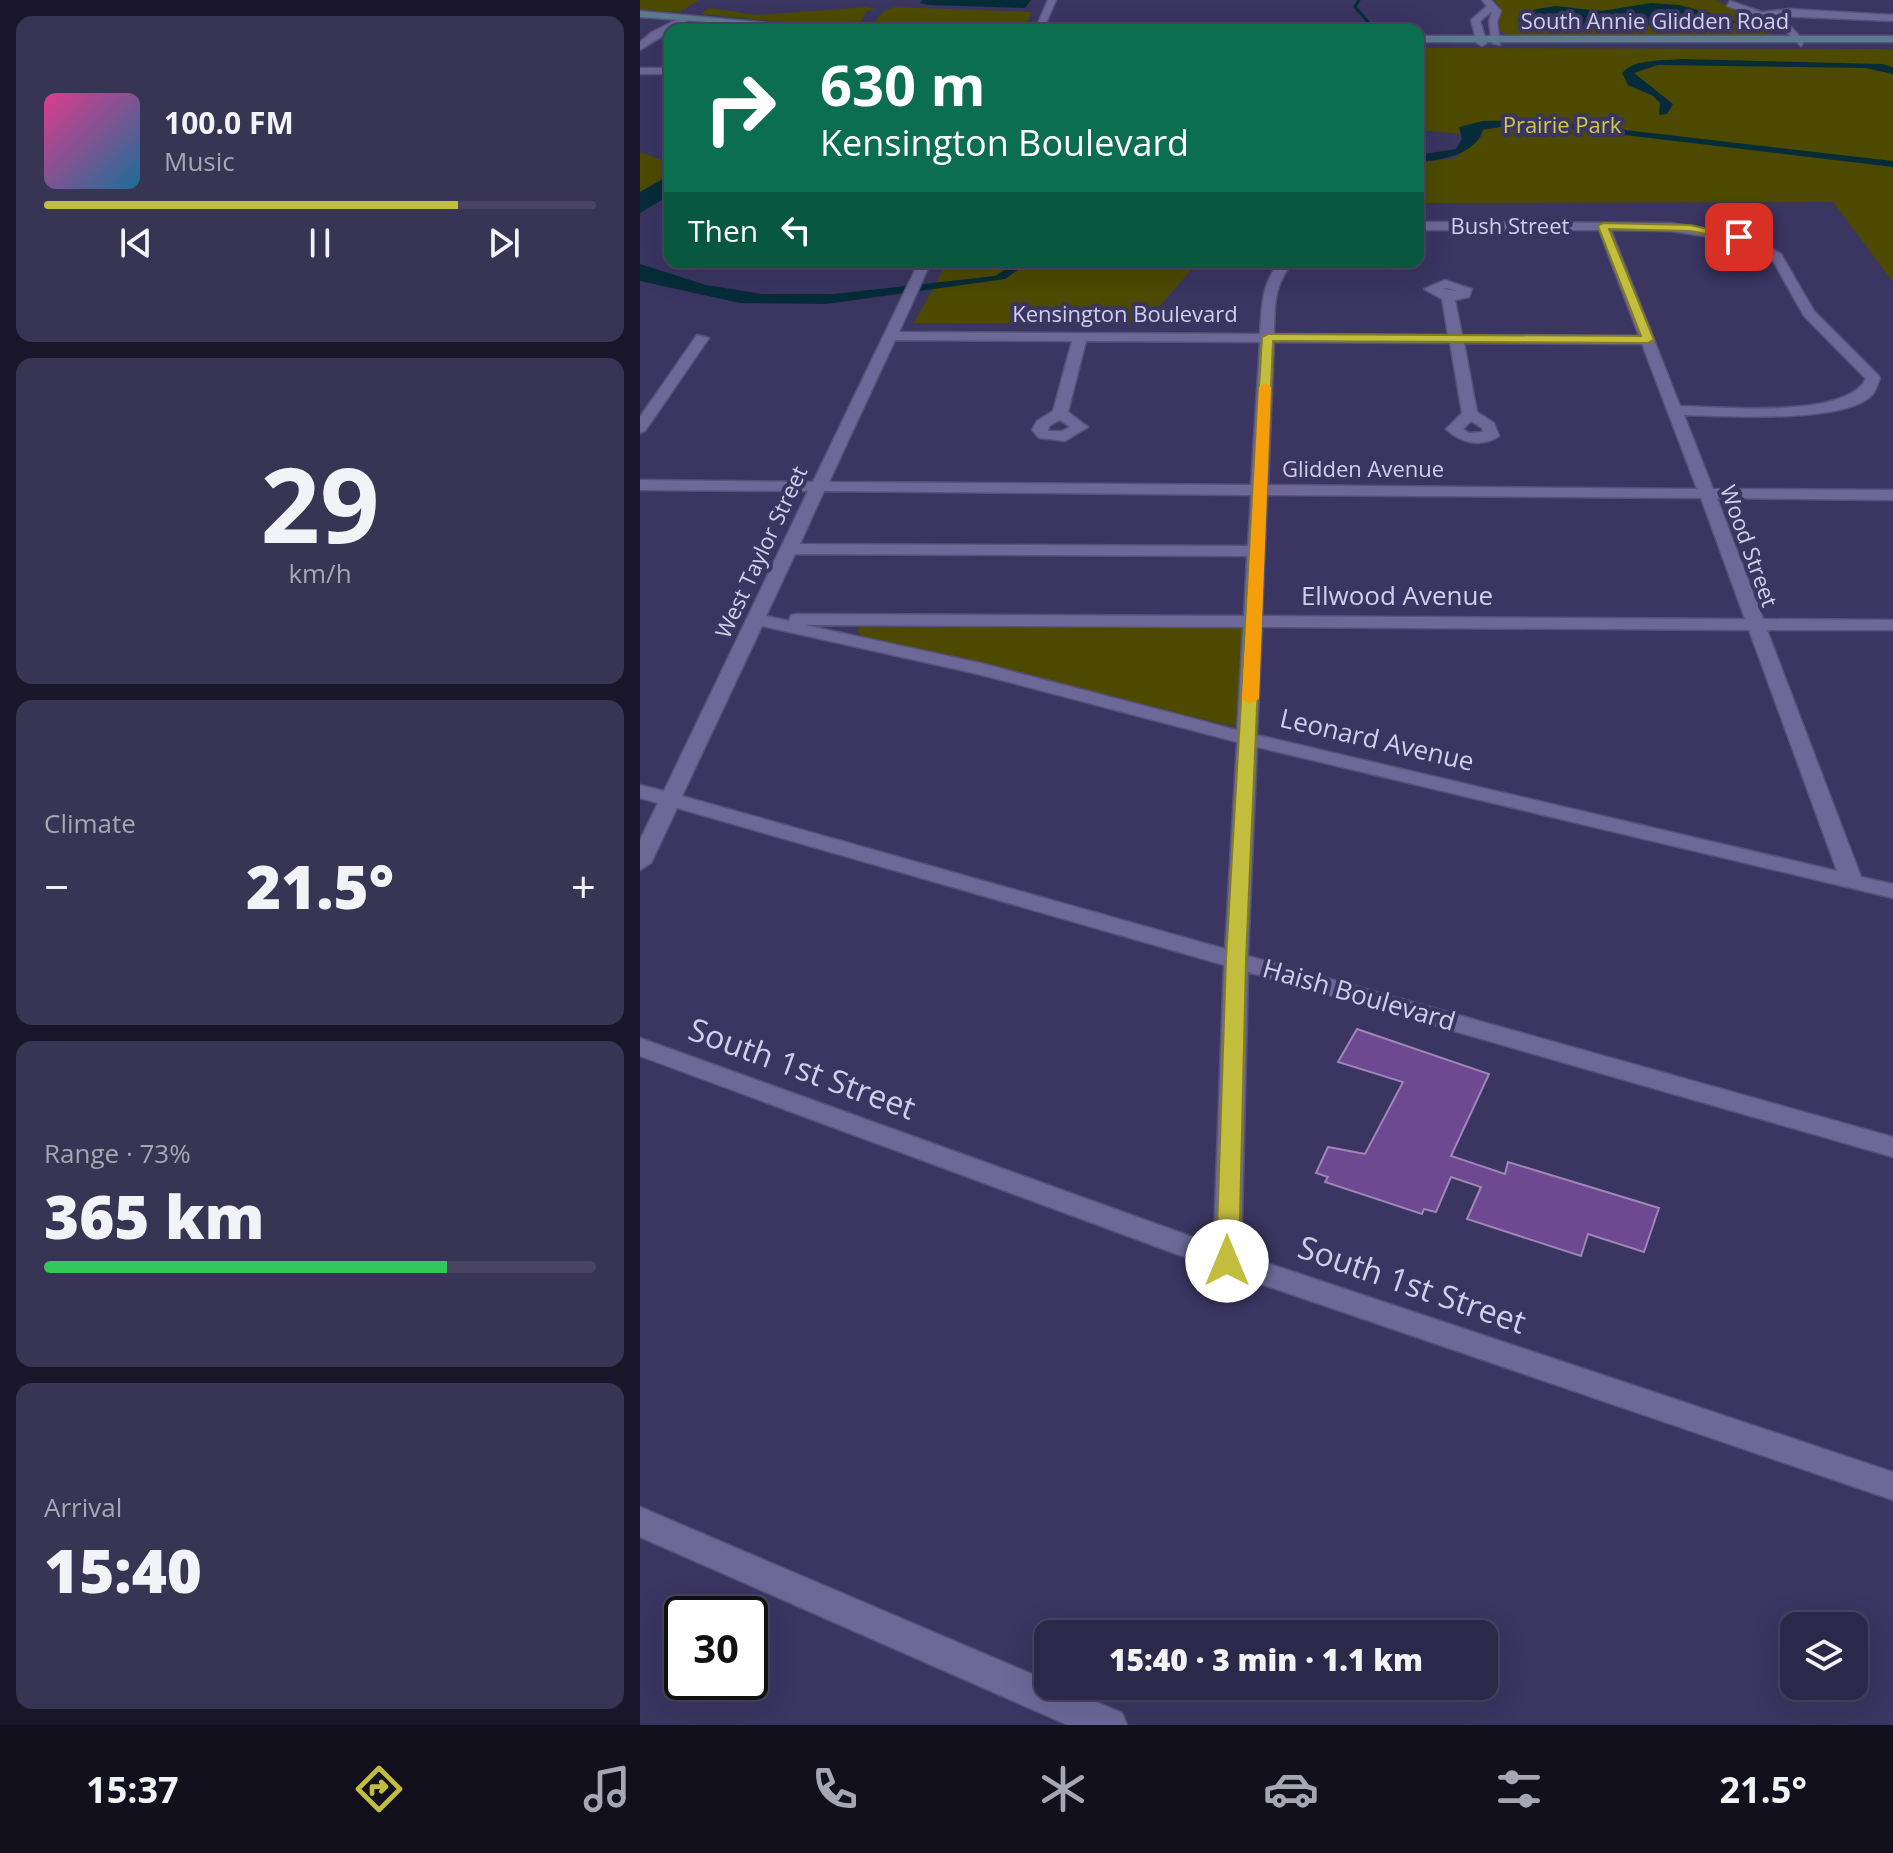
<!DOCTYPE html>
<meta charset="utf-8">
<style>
:root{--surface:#2c2849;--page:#383453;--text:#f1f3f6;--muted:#a6a6b4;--line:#484461;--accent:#c3bd3e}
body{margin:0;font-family:"Open Sans",sans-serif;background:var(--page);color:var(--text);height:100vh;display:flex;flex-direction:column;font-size:30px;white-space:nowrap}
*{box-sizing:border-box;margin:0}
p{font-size:26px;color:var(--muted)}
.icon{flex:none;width:44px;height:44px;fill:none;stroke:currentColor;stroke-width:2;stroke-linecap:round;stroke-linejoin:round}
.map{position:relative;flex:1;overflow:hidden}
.details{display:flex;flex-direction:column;gap:16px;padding:16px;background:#181628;width:640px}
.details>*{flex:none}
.top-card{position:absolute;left:24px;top:24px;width:760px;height:244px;border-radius:16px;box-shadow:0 8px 32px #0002,0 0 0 2px var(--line);background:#0b6e4f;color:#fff;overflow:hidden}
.buttons{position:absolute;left:1140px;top:1612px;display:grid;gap:16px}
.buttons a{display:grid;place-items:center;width:88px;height:88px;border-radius:16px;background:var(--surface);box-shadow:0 8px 32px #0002,0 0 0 2px var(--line);font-size:40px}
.speed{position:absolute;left:24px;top:1596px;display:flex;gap:16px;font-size:40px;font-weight:700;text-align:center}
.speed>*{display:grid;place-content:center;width:104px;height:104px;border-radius:50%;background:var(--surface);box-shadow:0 8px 32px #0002,0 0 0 2px var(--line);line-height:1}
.speed .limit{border:4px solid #111;border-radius:12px;background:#fff;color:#111}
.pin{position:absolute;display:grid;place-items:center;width:68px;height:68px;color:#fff;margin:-34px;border-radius:16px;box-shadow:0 4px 12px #0006}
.me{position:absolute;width:88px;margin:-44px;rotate:0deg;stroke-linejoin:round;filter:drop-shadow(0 0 6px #0008)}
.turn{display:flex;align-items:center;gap:28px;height:168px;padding:0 24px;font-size:36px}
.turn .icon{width:104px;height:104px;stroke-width:2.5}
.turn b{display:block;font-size:56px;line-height:68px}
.then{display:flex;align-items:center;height:76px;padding:0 24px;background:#0003;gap:16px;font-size:30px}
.big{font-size:60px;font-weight:800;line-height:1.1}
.details .widget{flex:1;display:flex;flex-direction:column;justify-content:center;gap:12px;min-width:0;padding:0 28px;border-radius:16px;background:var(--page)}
.details .dial{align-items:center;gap:0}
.dial b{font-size:104px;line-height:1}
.song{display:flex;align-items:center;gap:24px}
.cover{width:96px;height:96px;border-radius:12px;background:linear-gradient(135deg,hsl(330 70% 55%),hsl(200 70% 35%))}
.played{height:8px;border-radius:4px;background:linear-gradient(90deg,var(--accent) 75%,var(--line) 75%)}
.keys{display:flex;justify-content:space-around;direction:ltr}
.heat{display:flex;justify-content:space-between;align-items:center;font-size:44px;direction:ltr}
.charge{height:12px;border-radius:6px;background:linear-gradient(90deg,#34c759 73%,var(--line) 0)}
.trip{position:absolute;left:394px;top:1620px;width:464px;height:80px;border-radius:16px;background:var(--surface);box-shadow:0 8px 32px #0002,0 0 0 2px var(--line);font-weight:800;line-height:80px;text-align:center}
.tabs{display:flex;height:128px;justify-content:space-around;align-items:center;background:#12101d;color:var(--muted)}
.tabs .icon{width:56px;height:56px}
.tabs .on{color:var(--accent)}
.tabs b{font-size:36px;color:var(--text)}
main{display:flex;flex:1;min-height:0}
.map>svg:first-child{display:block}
.green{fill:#4d4a00}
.water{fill:#062c39}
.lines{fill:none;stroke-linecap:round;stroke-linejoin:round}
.stream{stroke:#062c39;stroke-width:3}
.building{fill:#6e4891;stroke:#9e86b7;stroke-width:2}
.minor-casing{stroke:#565177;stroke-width:3}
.tertiary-casing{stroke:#565177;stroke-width:3}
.secondary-casing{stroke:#565177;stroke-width:3}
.minor{fill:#6c6999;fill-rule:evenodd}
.tertiary{fill:#6c6999;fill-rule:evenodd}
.secondary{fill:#5b7a91;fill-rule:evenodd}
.route{fill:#c3bd3e;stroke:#7f7b28;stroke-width:2}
.slow{fill:#f59e0b}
.labels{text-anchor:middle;stroke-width:8;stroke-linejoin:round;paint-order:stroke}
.far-street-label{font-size:22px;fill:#d0cfeb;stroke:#3a3561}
.far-park-label{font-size:22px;fill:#cfc946;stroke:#3a3561}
.street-label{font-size:26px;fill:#d0cfeb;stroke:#3a3561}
.near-street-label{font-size:32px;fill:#d0cfeb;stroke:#3a3561}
</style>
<main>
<section class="details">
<div class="widget">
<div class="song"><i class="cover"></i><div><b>100.0 FM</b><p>Music</p></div></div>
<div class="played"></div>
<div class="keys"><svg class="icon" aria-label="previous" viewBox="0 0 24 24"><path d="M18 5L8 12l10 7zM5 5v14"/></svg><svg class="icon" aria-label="pause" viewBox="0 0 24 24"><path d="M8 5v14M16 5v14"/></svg><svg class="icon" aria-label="next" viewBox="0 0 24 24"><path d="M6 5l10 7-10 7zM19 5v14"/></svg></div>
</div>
<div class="widget dial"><b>29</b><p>km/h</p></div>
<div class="widget"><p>Climate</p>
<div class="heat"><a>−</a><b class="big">21.5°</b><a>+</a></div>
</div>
<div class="widget"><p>Range · 73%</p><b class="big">365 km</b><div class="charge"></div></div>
<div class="widget"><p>Arrival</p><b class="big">15:40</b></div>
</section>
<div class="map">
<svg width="1253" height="1725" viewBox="0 0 1253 1725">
<rect width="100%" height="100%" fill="#3a3561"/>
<!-- green -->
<path class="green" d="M0,0H59L40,12L0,10Z
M854,0H1076L1116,19L1133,35L870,37L858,30L859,6Z
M226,7L236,9L227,11L218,26L210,29L61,14L69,8L118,15Z
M255,7L392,12L384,30H227L244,11Z
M778,48L1253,49V282L1193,202L778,203V163L815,158L843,136L778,130Z
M0,152L30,163V175L0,192Z
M307,262H558L504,324L274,323Z
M224,624L603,626L600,728L224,639L216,630Z"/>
<!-- water -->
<path class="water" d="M283,0H391L385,8L289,5L280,3Z
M1011,3L1039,5L1090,18L1096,23L899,28L878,21L880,12L915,6L961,11Z
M1042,59L1242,64L1253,67V74L1225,68L1018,65L994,73L1033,104L1027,114L1019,115L1020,103L1013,96L988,85L982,73C995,58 1024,61 1042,59Z
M899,120L1253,161V167L884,123L843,130C835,155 802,160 778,162V155L816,149L822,139L819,127L843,121Z
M30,175V195L0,213V192Z
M378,262H389L365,279L186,304L100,303L0,281V264L66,285L122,294H194L355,276Z"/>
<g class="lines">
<!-- stream -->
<path class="stream" d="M719,0L715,7L729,23L743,30"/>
</g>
<!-- building -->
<path class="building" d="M717,1029L849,1074L811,1156L865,1174L868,1162L1019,1208L1004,1252L948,1234L941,1256L827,1219L841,1187L811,1177L796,1212L784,1209L782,1214L685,1182L688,1177L676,1173L688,1147L725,1154L763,1082L698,1062Z"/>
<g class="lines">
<!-- minor casing -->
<g class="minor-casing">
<path id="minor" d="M408,0H416L403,30H395Z
M842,0H851L861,11L857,22L860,45L852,43L849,22L852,11L840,21L847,43L842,46L837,43L831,20L847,6Z
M1090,1L1122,12L1149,9L1253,15V21L1136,16L1143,18L1164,41L1161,46L1137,22L1109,17V13L1087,6Z
M46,15L49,20L0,50V42L12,32Z
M0,68H30V74H0Z
M778,222L1031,223L1109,236L1141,254L1174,311L1238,375L1240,378C1238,383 1236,391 1232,395C1205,424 1084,416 1044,415L1073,489L1253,490V500L1077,498L1123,619L1253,620V630H1127L1221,877L1253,884V898L617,747L608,956L1253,1137V1157L608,972L601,1261L597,1269L587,1272L577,1269L573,1261L584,965L37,808L11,863L0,870V840L18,803L0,798V785L24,791L168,491L0,490V480L173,482L279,262H291L259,332L620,334C622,306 621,284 640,262H653C633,288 635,302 634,334L808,335L802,299L784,289L805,280L832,289L829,297L815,300L822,335L999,336L959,230H778ZM971,230L1031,231L1102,242L1132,259L1164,316L1226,379C1206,419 1081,407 1040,406ZM806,288L818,291L802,289ZM255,340L432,341L413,411L397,421L392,430L399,438L425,441L448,427L428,412L446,341L620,342L611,485L189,482ZM634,342L810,343L822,413L806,429C820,443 842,448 859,436L854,423L837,412L824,343L1002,344L1057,489L628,485ZM420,420L430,427L422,431H408L409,426ZM831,421L842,428L843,432L829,433L823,429ZM184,491L611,495L608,546L160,544ZM627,495L1061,498L1105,619L622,616ZM155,554L607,556L604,616L157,614L151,615L149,621L126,616ZM165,625L603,627L597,730L340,663ZM122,626L338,674L597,742L585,949L42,796ZM622,627L1109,630L1197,871L617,735Z
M57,335L69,338L5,431L0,433V417Z
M0,1507L408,1681V1686H419L482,1713L487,1725H428L0,1537Z"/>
</g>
<!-- tertiary casing -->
<g class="tertiary-casing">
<path id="tertiary" d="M0,1038L597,1253L1253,1472V1500L577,1269L0,1056Z"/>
</g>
<!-- secondary casing -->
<g class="secondary-casing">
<path id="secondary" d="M0,11L171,27L175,30L0,17Z
M778,36H1253V42H778Z"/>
</g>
<!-- minor -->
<use href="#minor" class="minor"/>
<!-- tertiary -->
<use href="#tertiary" class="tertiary"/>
<!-- secondary -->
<use href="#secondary" class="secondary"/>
</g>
<!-- route -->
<path class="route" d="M963,223L1050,225L1104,237L1099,240L1050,231L969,229L1014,340L1008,343L633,341L606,960L599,1261L596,1268H579L576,1261L586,960L622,337L628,334L1001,336L958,226Z"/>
<!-- slow -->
<path class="slow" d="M625,383L631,387L619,699L610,704L602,699L619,387Z"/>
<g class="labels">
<!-- far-street labels -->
<g class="far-street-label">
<text x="1015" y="29">South Annie Glidden Road</text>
<text x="870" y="234">Bush Street</text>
<text x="485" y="322">Kensington Boulevard</text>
<text x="723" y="477">Glidden Avenue</text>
<text transform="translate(1109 546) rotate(70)" y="8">Wood Street</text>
<text transform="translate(121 552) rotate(-65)" y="8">West Taylor Street</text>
</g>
<!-- far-park labels -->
<g class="far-park-label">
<text x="922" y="133">Prairie Park</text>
</g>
<!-- street labels -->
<g class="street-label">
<text x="757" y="605">Ellwood Avenue</text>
<text transform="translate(737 740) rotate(13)" y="9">Leonard Avenue</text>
<text transform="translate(719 995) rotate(16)" y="9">Haish Boulevard</text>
</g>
<!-- near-street labels -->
<g class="near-street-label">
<text transform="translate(162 1069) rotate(20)" y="11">South 1st Street</text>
<text transform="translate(772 1285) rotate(19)" y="11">South 1st Street</text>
</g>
</g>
</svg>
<div class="buttons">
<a><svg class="icon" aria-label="layers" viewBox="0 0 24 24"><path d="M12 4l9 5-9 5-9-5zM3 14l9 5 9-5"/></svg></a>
</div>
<div class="speed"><div class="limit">30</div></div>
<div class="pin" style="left:1099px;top:237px;background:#d93025"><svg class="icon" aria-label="arrive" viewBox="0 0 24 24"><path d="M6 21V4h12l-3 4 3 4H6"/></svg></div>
<svg class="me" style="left:587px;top:1261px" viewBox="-20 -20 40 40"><circle r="19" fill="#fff"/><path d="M0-13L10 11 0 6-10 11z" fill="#c3bd3e"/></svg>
<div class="trip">15:40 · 3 min · 1.1 km</div>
<div class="top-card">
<div class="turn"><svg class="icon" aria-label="right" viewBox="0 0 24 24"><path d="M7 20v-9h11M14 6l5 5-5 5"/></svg><div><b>630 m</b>Kensington Boulevard</div></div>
<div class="then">Then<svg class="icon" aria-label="left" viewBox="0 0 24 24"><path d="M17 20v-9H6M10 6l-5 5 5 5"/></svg></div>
</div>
</div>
</main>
<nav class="tabs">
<b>15:37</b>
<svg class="icon on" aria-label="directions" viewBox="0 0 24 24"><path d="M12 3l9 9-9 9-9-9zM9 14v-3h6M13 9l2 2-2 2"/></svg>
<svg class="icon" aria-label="music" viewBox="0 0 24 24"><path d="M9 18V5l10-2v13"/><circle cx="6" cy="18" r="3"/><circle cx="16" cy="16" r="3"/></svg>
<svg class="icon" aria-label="phone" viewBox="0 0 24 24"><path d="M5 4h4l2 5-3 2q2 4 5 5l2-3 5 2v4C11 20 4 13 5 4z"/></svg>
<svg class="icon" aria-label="climate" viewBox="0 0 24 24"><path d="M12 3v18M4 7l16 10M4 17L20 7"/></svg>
<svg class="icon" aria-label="car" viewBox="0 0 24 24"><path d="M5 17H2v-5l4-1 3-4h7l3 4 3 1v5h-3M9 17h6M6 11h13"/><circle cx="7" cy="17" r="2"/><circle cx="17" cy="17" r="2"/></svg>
<svg class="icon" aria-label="filters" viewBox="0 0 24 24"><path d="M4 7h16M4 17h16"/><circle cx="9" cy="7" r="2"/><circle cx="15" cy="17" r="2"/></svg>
<b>21.5°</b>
</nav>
